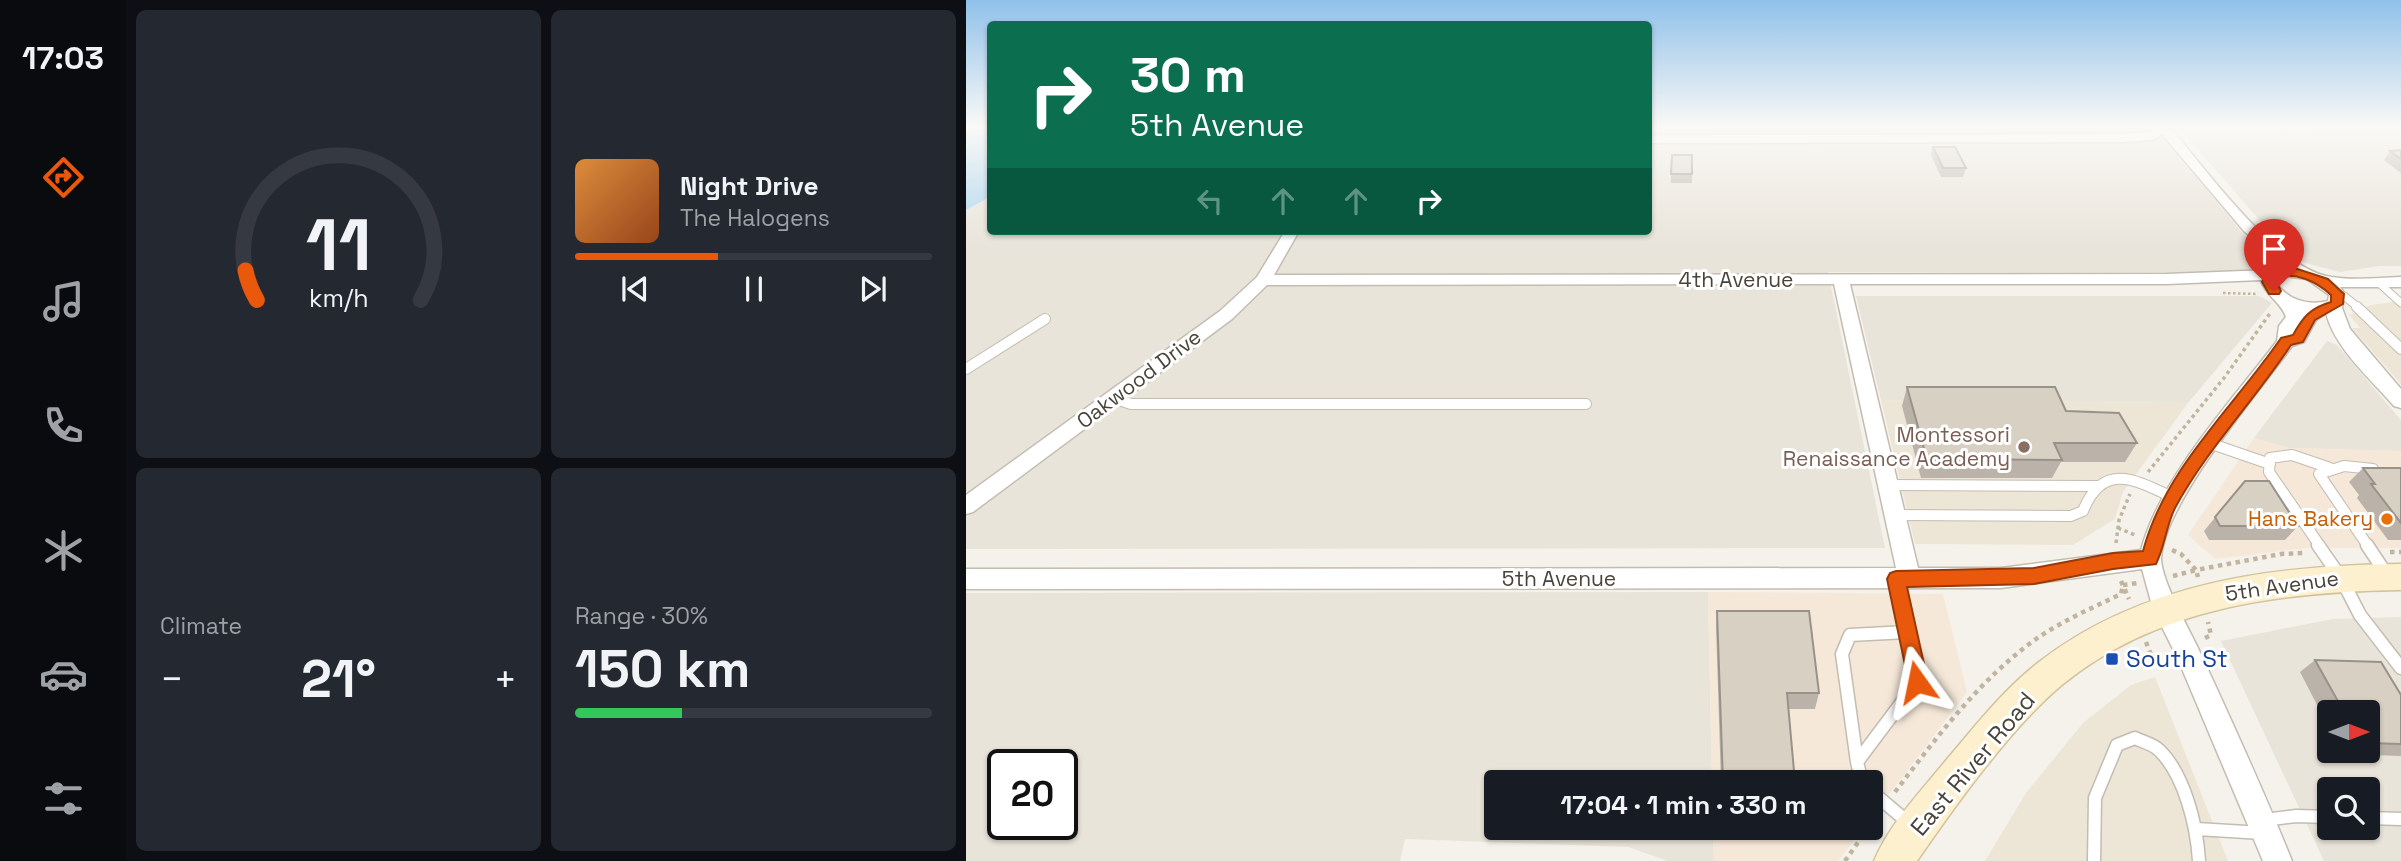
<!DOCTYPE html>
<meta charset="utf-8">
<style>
:root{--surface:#171b24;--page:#242831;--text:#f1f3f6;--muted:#9ea1a6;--line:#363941;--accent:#ea580c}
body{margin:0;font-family:"Space Grotesk",sans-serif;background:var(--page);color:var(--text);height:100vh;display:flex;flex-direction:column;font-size:26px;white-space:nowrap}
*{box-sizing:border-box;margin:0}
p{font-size:23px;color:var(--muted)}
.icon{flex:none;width:38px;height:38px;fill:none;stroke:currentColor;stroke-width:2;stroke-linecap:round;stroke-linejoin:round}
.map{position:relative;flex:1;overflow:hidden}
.drawer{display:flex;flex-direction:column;gap:10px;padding:10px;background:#0d0f14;width:840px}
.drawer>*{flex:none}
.banner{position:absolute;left:21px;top:21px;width:665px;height:214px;border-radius:7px;box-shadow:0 2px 5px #0004;background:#0b6e4f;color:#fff;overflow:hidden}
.needle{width:46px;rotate:90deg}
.tools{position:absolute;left:1351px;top:700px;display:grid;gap:14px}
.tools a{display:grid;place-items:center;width:63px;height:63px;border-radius:7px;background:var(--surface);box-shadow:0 2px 5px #0004;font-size:35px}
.speed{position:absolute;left:21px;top:749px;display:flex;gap:14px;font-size:35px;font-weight:700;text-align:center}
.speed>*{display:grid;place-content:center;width:91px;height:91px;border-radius:50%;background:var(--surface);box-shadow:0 2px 5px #0004;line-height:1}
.speed .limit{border:4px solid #111;border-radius:10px;background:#fff;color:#111}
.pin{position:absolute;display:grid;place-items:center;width:60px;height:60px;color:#fff;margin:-72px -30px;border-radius:50% 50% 50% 0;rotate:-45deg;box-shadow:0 0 7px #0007}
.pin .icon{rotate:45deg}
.me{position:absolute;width:77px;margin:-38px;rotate:348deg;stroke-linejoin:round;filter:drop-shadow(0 0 5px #0008)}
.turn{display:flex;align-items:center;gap:24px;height:147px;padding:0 28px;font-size:32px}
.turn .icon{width:91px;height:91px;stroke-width:2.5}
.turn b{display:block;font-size:49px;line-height:60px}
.lanes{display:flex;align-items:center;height:66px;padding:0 28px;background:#0003;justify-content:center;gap:35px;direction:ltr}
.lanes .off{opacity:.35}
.big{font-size:52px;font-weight:600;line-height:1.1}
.drawer .widget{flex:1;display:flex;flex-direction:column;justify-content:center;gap:10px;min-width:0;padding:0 24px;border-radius:10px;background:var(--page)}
.drawer .dial{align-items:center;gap:0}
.dial svg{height:182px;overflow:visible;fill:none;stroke:var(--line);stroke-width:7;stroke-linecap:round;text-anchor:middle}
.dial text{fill:var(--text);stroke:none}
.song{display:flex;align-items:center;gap:21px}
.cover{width:84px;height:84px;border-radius:10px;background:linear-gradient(135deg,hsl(30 70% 55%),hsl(20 70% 35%))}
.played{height:7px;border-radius:4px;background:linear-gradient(90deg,var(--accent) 40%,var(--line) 40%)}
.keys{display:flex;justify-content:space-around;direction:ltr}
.heat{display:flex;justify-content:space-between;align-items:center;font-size:38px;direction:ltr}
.charge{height:10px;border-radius:5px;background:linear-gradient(90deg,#34c759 30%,var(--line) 0)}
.drawer .tiles{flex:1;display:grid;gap:10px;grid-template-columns:repeat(2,1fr)}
.trip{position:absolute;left:518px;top:770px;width:399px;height:70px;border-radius:7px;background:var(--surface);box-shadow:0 2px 5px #0004;font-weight:600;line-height:70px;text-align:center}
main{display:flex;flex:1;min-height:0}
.tabs{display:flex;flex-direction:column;width:126px;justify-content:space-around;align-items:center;background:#090b0e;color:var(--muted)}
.tabs .icon{width:49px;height:49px}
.tabs .selected{color:var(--accent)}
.tabs b{font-size:32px;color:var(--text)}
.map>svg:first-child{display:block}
.residential{fill:#e9e4da;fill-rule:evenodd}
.commercial{fill:#f5e8d8}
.education{fill:#ede6d6}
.water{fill:#acd4ee}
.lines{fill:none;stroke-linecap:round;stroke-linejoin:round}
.lane-far2-casing{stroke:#c3bcb1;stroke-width:9}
.lane-far1-casing{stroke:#c3bcb1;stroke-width:12}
.lane-casing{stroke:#c3bcb1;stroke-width:15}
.street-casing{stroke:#c3bcb1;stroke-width:3}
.secondary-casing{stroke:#d2c39d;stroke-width:3}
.path-far2{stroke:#c1b5a0;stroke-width:2.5;stroke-dasharray:2.5 2.5;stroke-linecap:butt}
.path-far1{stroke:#c1b5a0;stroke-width:3.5;stroke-dasharray:3.5 3.5;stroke-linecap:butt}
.path{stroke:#c1b5a0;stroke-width:4.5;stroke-dasharray:4.5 4.5;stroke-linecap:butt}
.lane-far2{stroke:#fff;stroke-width:7}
.lane-far1{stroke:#fff;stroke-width:10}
.lane{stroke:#fff;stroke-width:12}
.street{fill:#fff;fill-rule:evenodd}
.secondary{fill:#fcf0ce;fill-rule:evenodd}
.wall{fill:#bbb3a9}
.building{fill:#d9d0c4;stroke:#989289;stroke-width:2}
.route{fill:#ea580c;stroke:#983908;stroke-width:2}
.education-dot{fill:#8d6e63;stroke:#fff;stroke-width:2.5}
.food-dot{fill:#e8710a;stroke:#fff;stroke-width:2.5}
.transit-dot{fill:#1a4fb4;stroke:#fff;stroke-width:2.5}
.labels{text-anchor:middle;stroke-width:6;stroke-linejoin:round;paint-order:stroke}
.street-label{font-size:21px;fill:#494339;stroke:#fff}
.education-label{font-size:21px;fill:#785e54;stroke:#fff;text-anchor:end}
.food-label{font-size:21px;fill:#c56008;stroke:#fff;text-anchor:end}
.near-transit-label{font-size:24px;fill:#164399;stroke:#fff;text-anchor:start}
.near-street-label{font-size:24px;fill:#494339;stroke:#fff}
</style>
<main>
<nav class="tabs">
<b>17:03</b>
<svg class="icon selected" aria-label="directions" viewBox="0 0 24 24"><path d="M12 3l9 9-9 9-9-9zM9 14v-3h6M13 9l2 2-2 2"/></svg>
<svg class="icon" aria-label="music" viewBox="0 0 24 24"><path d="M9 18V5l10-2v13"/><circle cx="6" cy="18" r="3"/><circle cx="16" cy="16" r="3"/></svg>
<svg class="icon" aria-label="phone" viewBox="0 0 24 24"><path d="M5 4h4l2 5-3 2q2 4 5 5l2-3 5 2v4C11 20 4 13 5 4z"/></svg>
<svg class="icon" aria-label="climate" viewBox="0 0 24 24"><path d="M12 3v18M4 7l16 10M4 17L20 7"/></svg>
<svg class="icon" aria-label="car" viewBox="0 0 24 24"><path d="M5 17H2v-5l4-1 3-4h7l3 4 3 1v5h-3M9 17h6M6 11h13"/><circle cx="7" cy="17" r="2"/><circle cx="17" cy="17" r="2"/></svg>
<svg class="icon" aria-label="filters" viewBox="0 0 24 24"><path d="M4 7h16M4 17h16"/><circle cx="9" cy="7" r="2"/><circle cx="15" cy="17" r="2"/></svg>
</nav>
<section class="drawer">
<div class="tiles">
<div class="widget dial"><svg viewBox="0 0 100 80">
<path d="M14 69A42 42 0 1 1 86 69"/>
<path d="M14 69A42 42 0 0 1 9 56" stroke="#ea580c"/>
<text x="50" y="56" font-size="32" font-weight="700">11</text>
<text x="50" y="72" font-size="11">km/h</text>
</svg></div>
<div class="widget">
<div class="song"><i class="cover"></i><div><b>Night Drive</b><p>The Halogens</p></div></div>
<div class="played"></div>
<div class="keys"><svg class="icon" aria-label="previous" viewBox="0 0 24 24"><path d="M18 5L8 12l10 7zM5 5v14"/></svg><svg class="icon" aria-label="pause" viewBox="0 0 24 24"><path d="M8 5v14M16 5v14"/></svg><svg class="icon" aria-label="next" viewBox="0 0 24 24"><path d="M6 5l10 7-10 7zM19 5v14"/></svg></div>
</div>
<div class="widget"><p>Climate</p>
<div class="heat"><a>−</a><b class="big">21°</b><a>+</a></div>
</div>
<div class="widget"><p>Range · 30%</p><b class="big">150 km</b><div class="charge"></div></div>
</div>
</section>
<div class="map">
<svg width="1435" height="861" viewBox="0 0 1435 861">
<rect width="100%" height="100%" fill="#f5f2eb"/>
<!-- residential -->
<path class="residential" d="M683,128H1189L1303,265L1300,270L1287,273L862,272L919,548L0,549V210L24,197V231H682Z
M1435,131V266H1414L1374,272L1328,260L1217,132Z
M890,296H1293L1306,303L1222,403L915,400Z
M1361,341L1371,345L1435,420V451L1323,448L1288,438Z
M742,592L746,782H530V828H747L748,861H702L662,847L439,839L434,861H0V593ZM37,765H96V824H37Z
M1435,617V861H1358L1255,641L1367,619ZM1363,712H1402V751H1363ZM1363,789H1402V828H1363Z"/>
<!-- commercial -->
<path class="commercial" d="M1288,438L1323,448L1435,451V548H1340L1249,559L1222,535Z
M742,592L977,594L1001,692L905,818V782H746Z
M747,828H898L872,861H748Z"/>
<!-- education -->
<path class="education" d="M1435,301V384L1386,328H1394L1383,315L1405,305Z
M915,400L1222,403L1157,492L1149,519L1107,545L949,544Z
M1189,677L1262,861H1019L1060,793L1117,723L1165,685Z"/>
<!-- water -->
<path class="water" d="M0,128H24V197L0,210Z"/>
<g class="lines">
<!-- lane-far2 casing -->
<g class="lane-far2-casing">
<path id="lane-far2" d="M1413,283L1435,303
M1378,296L1393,308"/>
</g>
<!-- lane-far1 casing -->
<g class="lane-far1-casing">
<path id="lane-far1" d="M1391,307L1435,349
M0,369L79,319
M147,398L165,404H620
M1243,443L1304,464
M922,485L1131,486
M928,515L1105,516L1117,511C1137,462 1168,479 1206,497
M1354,546L1303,472L1304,458L1326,455L1364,468
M1402,546L1353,474L1378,466L1407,469"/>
</g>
<!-- lane casing -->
<g class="lane-casing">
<path id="lane" d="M1352,545L1375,578L1394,615L1435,668
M1401,545L1421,575
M891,762L876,654L884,635L941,632
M896,782L891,762L951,682L930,579
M905,791L944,824
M1402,818L1435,819
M1298,820L1330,816L1363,817
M1231,829L1296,833
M1128,861L1129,798L1151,745L1169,738C1177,742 1187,744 1193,750C1219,775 1231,827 1233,861"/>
</g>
<!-- street casing -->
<g class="street-casing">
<path id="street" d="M1188,128H1205C1239,169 1308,264 1360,276C1384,281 1410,278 1435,277V287H1374L1379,294L1376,308L1384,329L1435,389V408L1428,406C1405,379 1369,349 1360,313L1350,320L1338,342L1326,346C1292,393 1198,503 1195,558C1195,580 1221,625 1231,646C1264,717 1297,789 1326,861H1297L1211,657L1187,609L1176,569L1035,588L0,589V569L930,568L868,284L301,285L266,319L7,512L0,514V495L254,311L291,277L319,231H333L308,275L1201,274L1303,270L1318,266L1278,231L1196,134L1187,140L1157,142L682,143V135L1157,134L1184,132ZM1318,276L1341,279L1363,295L1362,301C1342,306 1321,300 1310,282ZM1295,280C1299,295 1315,302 1320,317L1313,326L1311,341C1265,402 1195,476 1175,550L1035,568H952L884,284H1201Z"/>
</g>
<!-- secondary casing -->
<g class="secondary-casing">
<path id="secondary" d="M1435,564V590C1316,592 1193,606 1097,684C1046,726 989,806 951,861H908C924,823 956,790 982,758C1010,725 1038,689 1073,662C1176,582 1309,565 1435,564Z"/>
</g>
<!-- path-far2 -->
<path class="path-far2" d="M1257,293L1292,294"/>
<!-- path-far1 -->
<path class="path-far1" d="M1182,472L1258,378L1305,312
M1152,528L1169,535
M1150,543L1153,520L1164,494"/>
<!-- path -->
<path class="path" d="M1206,550L1215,554L1230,570L1315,554L1339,553
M1424,552H1435
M1207,576L1230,570L1232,577
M1155,581L1163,599
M1157,585L1172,583
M1239,638L1245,635L1242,622
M1180,642L1189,665L1201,658
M929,792C971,737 1013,680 1070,639C1096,621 1126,608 1155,594L1157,585
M905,825L912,815
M879,861L902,828"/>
<!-- lane-far2 -->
<use href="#lane-far2" class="lane-far2"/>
<!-- lane-far1 -->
<use href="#lane-far1" class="lane-far1"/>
<!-- lane -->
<use href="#lane" class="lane"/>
<!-- street -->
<use href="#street" class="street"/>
<!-- secondary -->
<use href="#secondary" class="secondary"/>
</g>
<!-- wall -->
<path class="wall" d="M967,147L1000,168L997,177H975L965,155Z
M1435,150V173L1418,160L1424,151Z
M726,155V183H705V174Z
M941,387L1100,411L1171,443L1159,462H1095L1086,478H955L936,406Z
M1397,468H1435V540H1422L1391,498L1393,495L1383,482Z
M1279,481L1332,526L1319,540H1243L1238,531Z
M751,611L853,693L849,709H822L829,782H755L750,627Z
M1349,660L1435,695V756L1376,754L1375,751H1402V712H1363V728L1334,672Z
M757,828H832L829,837H757Z"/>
<!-- building -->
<path class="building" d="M967,147H989L1000,168H977Z
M1435,150V159L1424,151Z
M706,155H726V174H705Z
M941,387H1089L1100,411L1153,413L1171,443H1088L1096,460L961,459Z
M1397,468H1435V523L1405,484H1409Z
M1279,481H1303L1332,526H1254L1249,517Z
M751,611H843L853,693H821L829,782H757Z
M1349,660L1415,662L1435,695V744L1402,743V712H1378Z"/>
<!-- sky -->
<linearGradient id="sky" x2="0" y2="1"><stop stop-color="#90c1ea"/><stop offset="0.51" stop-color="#faf9f6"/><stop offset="1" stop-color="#faf9f6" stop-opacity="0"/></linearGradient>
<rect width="1435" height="249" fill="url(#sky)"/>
<!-- route -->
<path class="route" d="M1325,267L1362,279L1378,294L1377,304L1349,320L1337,342L1325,345C1288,401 1241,449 1209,508C1200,526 1199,546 1190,564L1147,569L1068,584L941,587L962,682L959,689L951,692L944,689L921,579L924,573L930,571L1068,568L1147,553L1177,551C1199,468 1267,408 1315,338L1327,335C1337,317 1344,308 1365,302V295C1351,282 1328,270 1309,279L1315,291L1313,294H1303L1296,282L1299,274L1311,269Z"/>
<!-- markers -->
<circle class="education-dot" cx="1058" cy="447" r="7"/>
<circle class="food-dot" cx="1421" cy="519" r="7"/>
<rect class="transit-dot" x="1139" y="652" width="14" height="14" rx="3.5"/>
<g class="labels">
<!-- street labels -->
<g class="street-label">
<text x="770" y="287">4th Avenue</text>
<text transform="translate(173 379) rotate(-37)" y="7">Oakwood Drive</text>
<text x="593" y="586">5th Avenue</text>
<text transform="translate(1316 586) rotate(-8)" y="7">5th Avenue</text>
</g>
<!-- education labels -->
<g class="education-label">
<text x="1044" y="442">Montessori<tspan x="1044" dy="24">Renaissance Academy</tspan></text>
</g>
<!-- food labels -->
<g class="food-label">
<text x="1407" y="526">Hans Bakery</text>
</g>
<!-- near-transit labels -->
<g class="near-transit-label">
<text x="1160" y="667">South St</text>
</g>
<!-- near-street labels -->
<g class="near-street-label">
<text transform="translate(1007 764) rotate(-50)" y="8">East River Road</text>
</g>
</g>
</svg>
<div class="tools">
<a><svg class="needle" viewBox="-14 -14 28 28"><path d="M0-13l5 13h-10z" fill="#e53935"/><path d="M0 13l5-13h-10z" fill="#9ea1a6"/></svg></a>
<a><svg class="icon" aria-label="search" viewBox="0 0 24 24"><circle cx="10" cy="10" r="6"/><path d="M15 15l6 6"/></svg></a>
</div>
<div class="speed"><div class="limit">20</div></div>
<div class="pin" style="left:1308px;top:291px;background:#d93025"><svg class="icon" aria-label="arrive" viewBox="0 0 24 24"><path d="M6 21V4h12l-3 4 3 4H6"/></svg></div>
<svg class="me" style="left:951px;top:682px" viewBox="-20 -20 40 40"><path d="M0-17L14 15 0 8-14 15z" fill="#ea580c" stroke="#fff" stroke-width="4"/></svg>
<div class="trip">17:04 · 1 min · 330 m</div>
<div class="banner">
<div class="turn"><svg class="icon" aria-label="right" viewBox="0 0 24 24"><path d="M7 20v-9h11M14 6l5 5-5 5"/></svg><div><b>30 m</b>5th Avenue</div></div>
<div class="lanes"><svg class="icon off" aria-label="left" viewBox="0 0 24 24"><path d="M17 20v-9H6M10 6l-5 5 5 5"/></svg><svg class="icon off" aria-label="ahead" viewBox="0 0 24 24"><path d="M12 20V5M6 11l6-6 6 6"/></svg><svg class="icon off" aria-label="ahead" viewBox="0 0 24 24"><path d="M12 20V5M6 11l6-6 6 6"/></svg><svg class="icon" aria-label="right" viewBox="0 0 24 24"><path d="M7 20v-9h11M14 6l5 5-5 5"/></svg></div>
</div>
</div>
</main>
